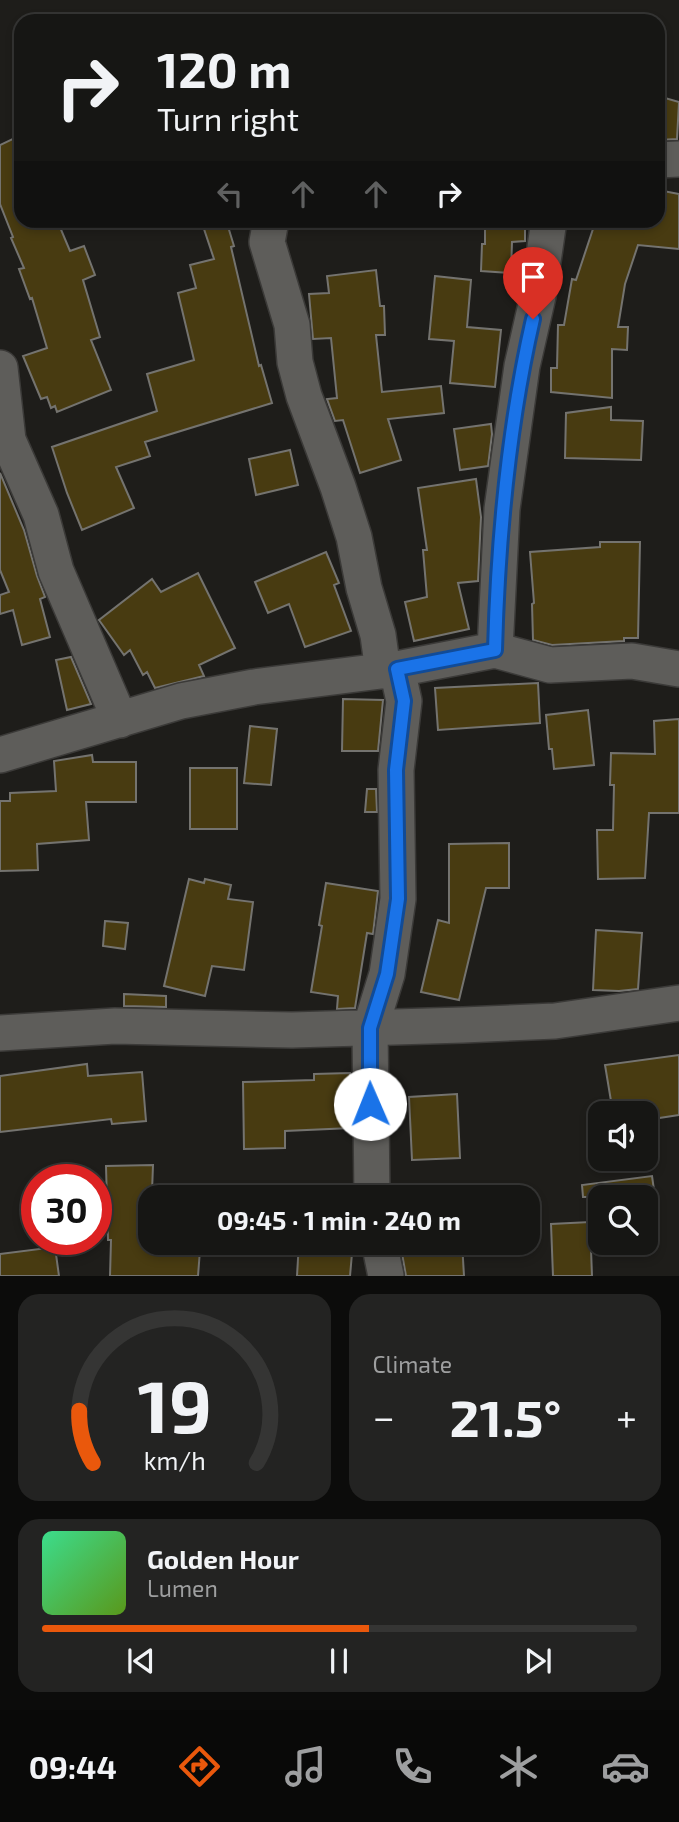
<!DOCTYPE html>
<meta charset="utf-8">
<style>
:root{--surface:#161614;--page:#232322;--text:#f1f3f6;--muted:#9e9fa0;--line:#353534;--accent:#ea580c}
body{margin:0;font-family:"Exo 2",sans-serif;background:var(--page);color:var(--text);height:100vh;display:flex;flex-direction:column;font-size:26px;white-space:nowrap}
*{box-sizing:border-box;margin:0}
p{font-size:23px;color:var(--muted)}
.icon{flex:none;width:38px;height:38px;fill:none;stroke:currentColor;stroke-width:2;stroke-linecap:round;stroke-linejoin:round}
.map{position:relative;height:1276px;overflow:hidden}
.details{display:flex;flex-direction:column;gap:18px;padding:18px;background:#0c0c0b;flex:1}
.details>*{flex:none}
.hud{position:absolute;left:14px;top:14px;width:651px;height:214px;border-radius:21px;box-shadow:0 4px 10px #0003,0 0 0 2px var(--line);background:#161614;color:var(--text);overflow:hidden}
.tools{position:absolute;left:588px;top:1101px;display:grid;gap:14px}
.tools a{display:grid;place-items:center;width:70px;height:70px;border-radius:14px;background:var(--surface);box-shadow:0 4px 10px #0003,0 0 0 2px var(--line);font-size:35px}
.speed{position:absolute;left:21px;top:1164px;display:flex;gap:14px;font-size:35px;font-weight:700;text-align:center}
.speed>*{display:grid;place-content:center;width:91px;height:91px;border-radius:50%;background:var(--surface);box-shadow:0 4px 10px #0003,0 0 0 2px var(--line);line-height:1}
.speed .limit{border:10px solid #d22;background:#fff;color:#111}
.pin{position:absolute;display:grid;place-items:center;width:60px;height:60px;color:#fff;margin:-72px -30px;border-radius:50% 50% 50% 0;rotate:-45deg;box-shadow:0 0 7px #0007}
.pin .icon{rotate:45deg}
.me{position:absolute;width:77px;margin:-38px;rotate:359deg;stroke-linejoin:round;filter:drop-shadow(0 0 5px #0008)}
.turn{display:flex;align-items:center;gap:24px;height:147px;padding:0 28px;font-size:32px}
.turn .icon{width:91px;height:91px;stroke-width:2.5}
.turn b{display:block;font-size:49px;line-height:60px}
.lanes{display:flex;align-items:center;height:66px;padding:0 28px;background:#0003;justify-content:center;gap:35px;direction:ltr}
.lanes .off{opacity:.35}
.big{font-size:52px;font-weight:700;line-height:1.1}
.details .tile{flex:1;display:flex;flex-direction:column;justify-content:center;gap:10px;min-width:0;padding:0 24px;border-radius:21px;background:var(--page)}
.details .dial{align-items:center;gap:0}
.dial svg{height:182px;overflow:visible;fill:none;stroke:var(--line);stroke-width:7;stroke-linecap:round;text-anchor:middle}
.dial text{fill:var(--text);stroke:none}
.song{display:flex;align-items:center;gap:21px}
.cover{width:84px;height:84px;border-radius:10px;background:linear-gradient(135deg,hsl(150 70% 55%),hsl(90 70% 35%))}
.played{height:7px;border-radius:4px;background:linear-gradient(90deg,var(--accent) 55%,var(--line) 55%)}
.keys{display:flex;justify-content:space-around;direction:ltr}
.heat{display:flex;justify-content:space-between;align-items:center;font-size:38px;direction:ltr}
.details .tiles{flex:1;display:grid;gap:18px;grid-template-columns:1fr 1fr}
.tile:last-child{grid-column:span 2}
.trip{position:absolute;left:138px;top:1185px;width:402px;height:70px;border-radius:21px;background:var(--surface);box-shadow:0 4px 10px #0003,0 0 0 2px var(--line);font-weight:700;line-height:70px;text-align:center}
.menu{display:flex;height:112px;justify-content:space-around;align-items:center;background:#090908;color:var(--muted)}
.menu .icon{width:49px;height:49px}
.menu .selected{color:var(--accent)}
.menu b{font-size:32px;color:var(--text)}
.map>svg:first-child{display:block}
.building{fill:#483b11;stroke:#74736f;stroke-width:2}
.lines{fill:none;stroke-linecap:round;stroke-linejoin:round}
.minor-casing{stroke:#3b3a38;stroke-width:38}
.minor{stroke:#5e5d5a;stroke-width:35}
.route-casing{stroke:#114b97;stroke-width:18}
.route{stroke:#1a73e8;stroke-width:12}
</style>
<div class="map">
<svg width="679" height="1276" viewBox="0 0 679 1276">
<rect width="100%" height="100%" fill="#1e1d1a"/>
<!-- building -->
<path class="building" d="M658,96L679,102L677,139L658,140Z
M21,135V220H57L70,251L84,246L95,275L83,280L100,337L91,340L111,390L57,412L55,406L51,408L47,397L41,399L23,356L47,348L32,298L30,299L19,269L24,268L11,238L13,237L0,204V145Z
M658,190L679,194V249L638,245L625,284L618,327H628L627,350L612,349V398L551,392V368H557L558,325H564L572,279L576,280L596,220H658Z
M201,220H226L234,246L231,247L259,366L261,365L272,403L145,442L150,456L116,467L134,508L82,530L67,493L52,447L157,411L147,374L194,360L178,293L196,288L190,265L214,259Z
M485,220H525V241L512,242L511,273L481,271L482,244H485Z
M376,270L380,306H384L385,335H376L382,392L441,386L444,413L388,419L401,460L360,473L343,420L335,421L327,399L337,398L331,338L313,339L309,294L329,293L327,276Z
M435,276L471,280L467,327L501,330L495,387L450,383L454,341L429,339Z
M611,407V420L643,421L641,460L565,458L566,413Z
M491,424L492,434L488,466L460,470L454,429Z
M290,450L298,485L256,495L249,459Z
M0,473L24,530L37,576L45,597L40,599L50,637L22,645L13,610L0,614V595L9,592L0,570Z
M476,479L481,517L478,581L458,583L469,629L414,641L405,602L427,597L423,550H427L418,488Z
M600,542H640L638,638H624V641L552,645L533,640L532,604L534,603L530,552L600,547Z
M326,552L339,583L334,585L351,631L305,647L289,604L268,613L255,582Z
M198,573L235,648L199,665L204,676L155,688L147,672L143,675L130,650L124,655L99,620L152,579L161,592Z
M71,657L91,704L67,710L56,660Z
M538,683L540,723L438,730L435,688Z
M343,699L383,700L378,751H342Z
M588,710L594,765L554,769L552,749H549L546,715Z
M679,719V813H649L645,878L598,879L597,830H613L614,785H610L611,753L655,754L654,721Z
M250,726L277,729L271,785L244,783Z
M92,755L93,762H136V802H86L89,840L37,844L38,870L0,871V801H10V793L56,791L54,761Z
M190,768H237V829H190Z
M367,789H376L377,812H365Z
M509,843V888H486L459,1000L421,992L438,920L449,923V844Z
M189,879L204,883L205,879L231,885L228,899L253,902L244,970L212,966L205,996L164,986Z
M326,883L378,891L373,934L367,933L355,1008L337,1009L338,996L311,992L322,926L319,925Z
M105,921L128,923L125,949L103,946Z
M596,930L642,933L638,989L619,991L593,990Z
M124,994L166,996V1007L124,1006Z
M679,1055V1115L646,1120V1113H613L605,1065Z
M87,1064L88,1076L142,1072L146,1121L112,1124L111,1119L0,1132V1076Z
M350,1073L351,1128L285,1131V1148L244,1149L243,1082L314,1080V1074Z
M457,1094L460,1158L412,1160L409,1097Z
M153,1165L150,1245L200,1250L198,1276H110L111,1240H108L106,1166Z
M652,1176L655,1197H583L582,1185Z
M590,1222L592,1276H553L551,1224Z
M299,1242H353L350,1276H297Z
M400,1242H462L464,1276H406Z
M55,1247L59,1276H0V1254Z"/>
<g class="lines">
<!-- minor casing -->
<g class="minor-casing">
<path id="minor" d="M658,160L679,159
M271,220L267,242L292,325L295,362L304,396L338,487L354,537L364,588L378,635L383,671
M0,368L8,440L41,515L56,571L120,720
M495,650L502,509L522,366L538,296L549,220
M0,755L181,701L254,687L397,669L495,650L550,665L632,661L679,669
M0,1033L115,1026L292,1030L463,1025L555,1021L679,1003
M372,1197L370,1029L387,974L398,899L396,770L404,701L397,669
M379,1242L386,1276"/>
</g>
<!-- minor -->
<use href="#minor" class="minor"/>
</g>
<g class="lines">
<!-- route casing -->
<g class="route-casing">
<path id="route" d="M370,1104V1028L387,974L398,899L396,770L404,701L397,669L495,650C498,539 508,428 533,319"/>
</g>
<!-- route -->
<use href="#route" class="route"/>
</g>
</svg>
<div class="tools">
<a><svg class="icon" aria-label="sound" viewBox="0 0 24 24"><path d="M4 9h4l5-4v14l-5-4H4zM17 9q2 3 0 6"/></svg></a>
<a><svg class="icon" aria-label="search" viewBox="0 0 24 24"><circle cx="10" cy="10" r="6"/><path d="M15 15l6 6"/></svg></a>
</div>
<div class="speed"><div class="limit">30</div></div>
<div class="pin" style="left:533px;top:319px;background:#d93025"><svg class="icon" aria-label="arrive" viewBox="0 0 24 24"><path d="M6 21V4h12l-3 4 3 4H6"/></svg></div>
<svg class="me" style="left:370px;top:1104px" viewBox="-20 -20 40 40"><circle r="19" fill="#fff"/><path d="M0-13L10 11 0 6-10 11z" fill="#1a73e8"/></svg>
<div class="trip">09:45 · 1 min · 240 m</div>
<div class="hud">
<div class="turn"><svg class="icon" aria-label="right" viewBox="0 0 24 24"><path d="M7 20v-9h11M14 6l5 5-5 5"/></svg><div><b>120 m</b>Turn right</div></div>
<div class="lanes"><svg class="icon off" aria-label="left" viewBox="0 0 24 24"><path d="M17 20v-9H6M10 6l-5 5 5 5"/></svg><svg class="icon off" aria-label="ahead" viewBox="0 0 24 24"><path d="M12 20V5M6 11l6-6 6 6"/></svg><svg class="icon off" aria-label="ahead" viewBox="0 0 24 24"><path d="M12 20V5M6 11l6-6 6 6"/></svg><svg class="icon" aria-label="right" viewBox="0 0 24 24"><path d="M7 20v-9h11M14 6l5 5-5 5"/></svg></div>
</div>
</div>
<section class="details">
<div class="tiles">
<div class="tile dial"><svg viewBox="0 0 100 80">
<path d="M14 69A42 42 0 1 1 86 69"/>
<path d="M14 69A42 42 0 0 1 8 46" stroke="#ea580c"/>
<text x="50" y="56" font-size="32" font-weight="700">19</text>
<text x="50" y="72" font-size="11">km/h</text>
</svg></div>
<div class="tile"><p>Climate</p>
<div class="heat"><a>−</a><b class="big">21.5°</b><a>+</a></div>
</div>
<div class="tile">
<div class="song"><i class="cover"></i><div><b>Golden Hour</b><p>Lumen</p></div></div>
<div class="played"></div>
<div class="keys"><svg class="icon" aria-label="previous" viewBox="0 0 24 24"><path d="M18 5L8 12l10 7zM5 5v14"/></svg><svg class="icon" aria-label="pause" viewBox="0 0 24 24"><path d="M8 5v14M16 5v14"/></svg><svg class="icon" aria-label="next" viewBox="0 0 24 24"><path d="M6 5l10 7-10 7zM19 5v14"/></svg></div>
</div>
</div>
</section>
<nav class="menu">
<b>09:44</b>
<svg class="icon selected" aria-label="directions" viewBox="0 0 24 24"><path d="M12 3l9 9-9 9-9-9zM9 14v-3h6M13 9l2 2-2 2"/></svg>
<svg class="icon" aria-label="music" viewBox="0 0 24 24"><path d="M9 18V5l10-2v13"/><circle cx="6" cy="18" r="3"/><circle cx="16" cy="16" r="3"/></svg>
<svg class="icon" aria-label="phone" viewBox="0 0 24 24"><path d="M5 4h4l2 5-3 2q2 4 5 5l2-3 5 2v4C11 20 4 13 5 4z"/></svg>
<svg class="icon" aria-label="climate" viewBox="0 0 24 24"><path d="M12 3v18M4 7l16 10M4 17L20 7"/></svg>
<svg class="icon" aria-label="car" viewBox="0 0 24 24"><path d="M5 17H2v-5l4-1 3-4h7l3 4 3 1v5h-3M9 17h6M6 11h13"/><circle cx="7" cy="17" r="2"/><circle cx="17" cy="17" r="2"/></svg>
</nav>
